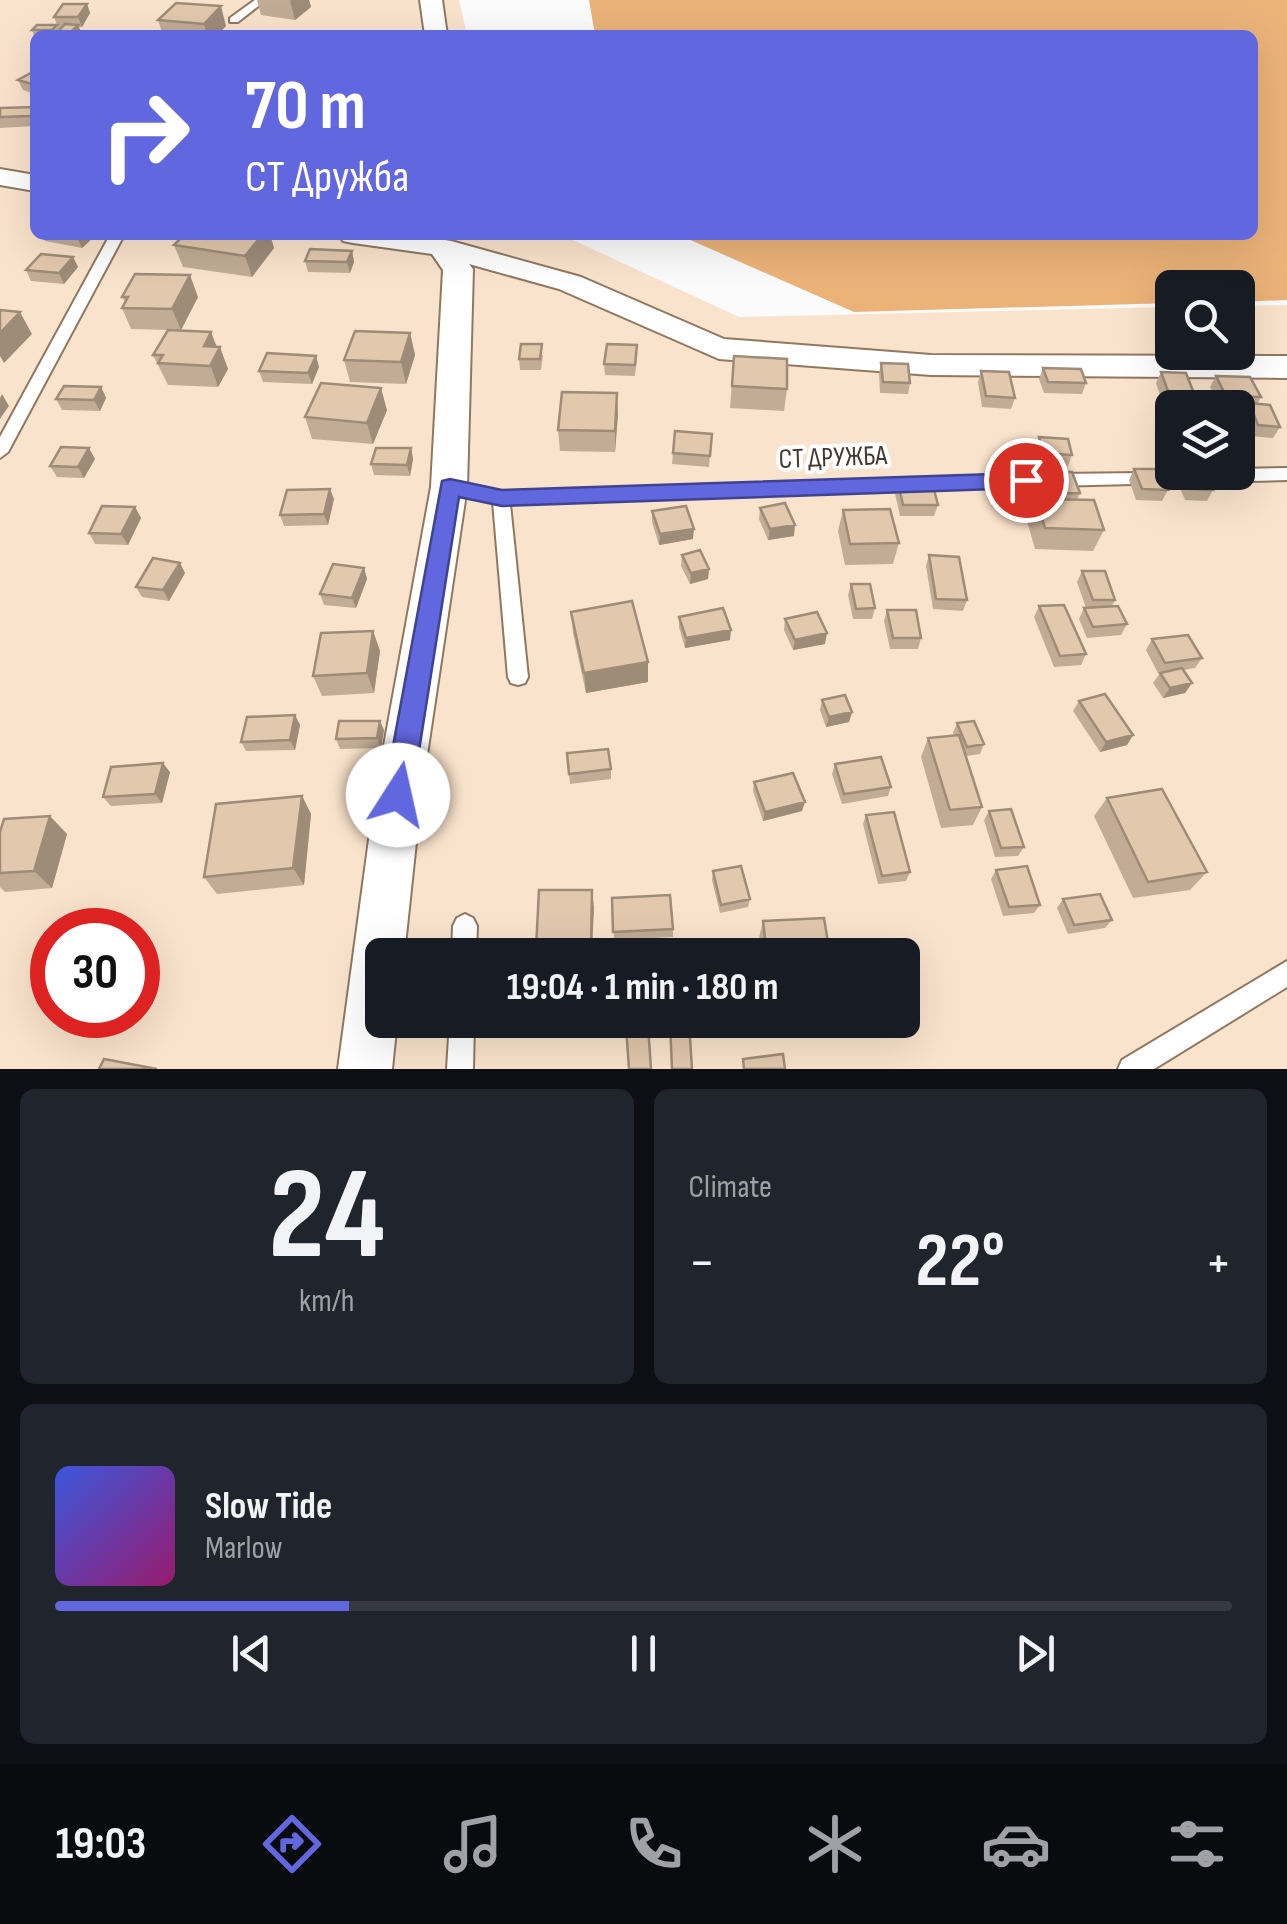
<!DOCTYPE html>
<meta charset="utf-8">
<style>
:root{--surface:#171b24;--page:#20242c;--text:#f1f3f6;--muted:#9ea1a6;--line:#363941;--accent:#6167df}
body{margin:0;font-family:"Sofia Sans Condensed",sans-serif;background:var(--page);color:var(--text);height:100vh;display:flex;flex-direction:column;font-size:38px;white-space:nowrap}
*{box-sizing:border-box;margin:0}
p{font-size:32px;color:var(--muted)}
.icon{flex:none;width:55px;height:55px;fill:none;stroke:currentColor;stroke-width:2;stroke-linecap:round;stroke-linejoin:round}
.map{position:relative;height:1069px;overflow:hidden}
.panel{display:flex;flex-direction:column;gap:20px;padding:20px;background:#0d0f14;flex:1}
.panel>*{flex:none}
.top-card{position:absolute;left:30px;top:30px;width:1228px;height:210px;border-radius:15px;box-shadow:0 10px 40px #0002;background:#6167df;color:#fff;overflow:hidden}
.buttons{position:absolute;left:1155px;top:270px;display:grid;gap:20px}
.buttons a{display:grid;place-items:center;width:100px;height:100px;border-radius:15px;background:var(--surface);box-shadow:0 10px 40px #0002;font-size:50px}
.speed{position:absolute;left:30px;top:908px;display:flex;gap:20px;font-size:50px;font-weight:700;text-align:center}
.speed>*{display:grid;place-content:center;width:130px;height:130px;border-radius:50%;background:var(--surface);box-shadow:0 10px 40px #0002;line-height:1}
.speed .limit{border:15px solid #d22;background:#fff;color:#111}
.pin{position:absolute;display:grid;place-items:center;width:85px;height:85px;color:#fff;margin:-42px;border:5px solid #fff;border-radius:50%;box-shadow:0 2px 10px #0007}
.me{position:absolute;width:110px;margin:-55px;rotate:10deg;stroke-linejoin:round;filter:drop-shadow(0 0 8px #0008)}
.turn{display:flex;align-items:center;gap:35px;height:210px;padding:0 50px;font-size:45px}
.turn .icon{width:130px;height:130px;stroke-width:2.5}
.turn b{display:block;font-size:70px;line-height:85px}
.big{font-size:75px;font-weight:700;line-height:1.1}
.panel .card{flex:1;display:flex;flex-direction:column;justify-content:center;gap:15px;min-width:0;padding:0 35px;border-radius:15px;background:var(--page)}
.panel .dial{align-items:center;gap:0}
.dial b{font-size:130px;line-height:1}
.song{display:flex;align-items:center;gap:30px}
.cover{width:120px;height:120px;border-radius:15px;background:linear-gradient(135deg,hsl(230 70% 55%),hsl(320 70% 35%))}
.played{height:10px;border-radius:5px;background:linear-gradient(90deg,var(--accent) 25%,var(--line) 25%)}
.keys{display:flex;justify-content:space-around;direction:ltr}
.heat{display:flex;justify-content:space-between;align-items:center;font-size:55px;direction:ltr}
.panel .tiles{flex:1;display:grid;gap:20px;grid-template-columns:1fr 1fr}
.card:last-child{grid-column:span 2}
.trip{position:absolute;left:365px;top:938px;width:555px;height:100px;border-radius:15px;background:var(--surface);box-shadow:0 10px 40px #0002;font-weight:700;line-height:100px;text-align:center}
.tabs{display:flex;height:160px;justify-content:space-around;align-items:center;background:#090b0e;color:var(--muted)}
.tabs .icon{width:70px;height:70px}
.tabs .selected{color:var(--accent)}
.tabs b{font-size:45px;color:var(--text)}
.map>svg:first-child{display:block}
.green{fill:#fae3cc;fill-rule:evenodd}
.forest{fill:#ebb378}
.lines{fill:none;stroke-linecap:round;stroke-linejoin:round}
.lane-casing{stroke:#907860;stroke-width:4}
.street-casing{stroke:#907860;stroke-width:4}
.lane{fill:#fff;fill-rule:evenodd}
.street{fill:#fff;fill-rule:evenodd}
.wall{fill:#c2ac95}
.shaded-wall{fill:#9e8c79}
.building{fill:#e2c8ad;stroke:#9e8c79;stroke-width:2.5}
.route{fill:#6167df;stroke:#3f4391;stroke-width:2.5}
.labels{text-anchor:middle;stroke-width:8;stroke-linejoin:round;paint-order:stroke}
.street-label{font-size:28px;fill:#453a30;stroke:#fff}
</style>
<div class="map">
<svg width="1287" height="1069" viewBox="0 0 1287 1069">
<rect width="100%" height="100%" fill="#fbfbfb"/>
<!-- green -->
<path class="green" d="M0,0H459L467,35H35V235H562L739,317L1172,307V352H1238V306L1287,305V1069H0ZM1172,408H1238V472H1172ZM52,930H138V1015H52ZM382,955H902V1020H382Z"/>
<!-- forest -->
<path class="forest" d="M589,0H1287V300L1238,302V288H1172V303L854,312L679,235H1252V35H595Z"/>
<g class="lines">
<!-- lane casing -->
<g class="lane-casing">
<path id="lane" d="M255,0H266L238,22H230V18Z
M110,235H124L8,452L0,458V437Z
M1287,468V480L1053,486L1045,480L1053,474L1238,472V469Z
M1007,475L1015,481L1007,487L510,504L528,677L525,683L518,685L511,683L508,677L493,502L449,493L441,487L449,481L501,492Z
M465,914L473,918L477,926L476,955H452L453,926L457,918Z
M1287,961V987L1154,1069H1118L1122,1060Z
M450,1020H474L473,1069H447Z"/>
</g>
<!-- street casing -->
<g class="street-casing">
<path id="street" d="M420,0H442L447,35H425Z
M0,169L35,175V191L0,185Z
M339,235H416L451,241L581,277L724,339L931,355L1287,356V378L931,375L719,359L559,289L469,264L473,269L467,487L421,795L404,955H382V1020H397L392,1069H338L375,795L431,487L443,270L432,254L353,243L343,241Z"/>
</g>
<!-- lane -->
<use href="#lane" class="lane"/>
<!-- street -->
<use href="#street" class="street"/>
</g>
<!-- wall -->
<path class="wall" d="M257,0H309L311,7L295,20L261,15Z
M87,4L90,13L82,27H79L82,35H35V38L32,30L57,25L54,17Z
M158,20L226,26L217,35H163Z
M35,75V94L23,90L18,80Z
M35,107L34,126L0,128V108Z
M42,235H96L82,248L45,241Z
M184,235H270L274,248L252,277L183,267L174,245Z
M352,251L354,262L350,273L308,272L305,261Z
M73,257L78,267L64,284L31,281L26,270Z
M122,297H198L181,330L217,347L228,369L218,387L168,385L153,355L168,330L131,329L122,308L125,302Z
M410,333L415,355L406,384L350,382L344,360Z
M543,355L541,370H520L519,359Z
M316,356L319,367L312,384L263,382L259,371Z
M637,356L635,376L605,375L604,364Z
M734,356L787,389L784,411L730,408Z
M881,363L910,383L908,394L880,393L879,374Z
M1043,368L1086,383L1082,394L1044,393L1039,379Z
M981,371L1015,398L1011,409L982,407L978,382Z
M1161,372L1199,406L1198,408H1172V416H1167L1156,383Z
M1216,376L1261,397L1257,404L1280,427L1273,438L1251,436L1243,414L1247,408L1220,407L1210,387Z
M101,387L106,398L100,411L62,410L56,399Z
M387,410L373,444L312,439L305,417Z
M618,414L615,452L560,451L558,430Z
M712,434L709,467L672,464L673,453Z
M1039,437L1072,455L1068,466L1038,464L1035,448Z
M411,448L413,459L410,476L374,475L371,464Z
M95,459L84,478L57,477L50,466Z
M1134,469L1168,490L1162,501L1136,500L1129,480Z
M1028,472L1080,493L1077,500L1104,530L1093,551L1035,549L1027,521L1034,505H1031L1029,500L1026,508L992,507L986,484L989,473L1025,480Z
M1177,472H1205L1213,490L1207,501L1185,500L1175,476Z
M897,478L938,505L934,516H900L894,489Z
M334,499L328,525L284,526L280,515Z
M135,507L141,518L128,545L95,544L89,533Z
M760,508L794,536L768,540L759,519Z
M843,510L899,543L893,564L845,565L838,531Z
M652,511L693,539L659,545L652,522Z
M682,555L709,569L708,579L690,584L681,566Z
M929,555L967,600L963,611L933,609L926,566Z
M180,563L185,573L169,601L142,597L136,587Z
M364,568L367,579L356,608L324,605L320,594Z
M1082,571L1115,600L1112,606L1127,624L1121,635L1087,638L1079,619L1084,608H1086L1077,582Z
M851,584L875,608L872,619H853L848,595Z
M1039,606L1086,654L1081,665L1054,667L1034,617Z
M887,610L921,638L918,649H890L884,621Z
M571,612L648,682L586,693L573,633Z
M679,617L730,640L685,648L679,627Z
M785,619L825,644L793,650L784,630Z
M373,631L380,651L374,693L322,696L313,676Z
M1152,639L1202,658L1195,668L1183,670L1192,683L1185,693L1163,698L1153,683L1160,673L1164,672L1158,673L1146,650Z
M822,700L852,712L849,722L826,727L820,710Z
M1079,701L1133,735L1127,745L1100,752L1073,711Z
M295,715L300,725L295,750L246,751L241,742Z
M957,723L984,744L980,754L966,756L982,807L973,825L941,828L921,757L928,738L954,736L953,733Z
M384,730L381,748L340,749L336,739Z
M567,753L611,769V779L570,784Z
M835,764L891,787L888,796L842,804L832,774Z
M170,772L162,803L111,806L103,797Z
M754,782L802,811L763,821L753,791Z
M302,796L311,814L304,885L217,894L204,877Z
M1107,798L1207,872L1190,890L1133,898L1094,816Z
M989,811L1024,847L1018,856L995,857L984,820Z
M866,815L910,872L906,881L878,884L863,824Z
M0,832L67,834L52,888L5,892L0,887Z
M996,870L1040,905L1034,913L1003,916L991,879Z
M713,871L750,899L748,907L720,913L712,880Z
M612,898L673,929V937L614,940Z
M1063,899L1112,920L1105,928L1068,934L1057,908Z
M594,907L592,955H537L536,949Z
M763,921L830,955H761L759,938Z"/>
<!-- shaded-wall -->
<path class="shaded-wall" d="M291,0H309L311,7L295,20L290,1Z
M87,4L90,13L82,27L78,17Z
M221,6L226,26L217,35H207L204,24Z
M78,25L82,35H68Z
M35,108V125L34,126L30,116Z
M76,235H96L82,248Z
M262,235H270L274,248L252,277L245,256Z
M352,251L354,262L350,273L347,262Z
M73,257L78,267L64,284L59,273Z
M190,275L198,297L181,330L172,309Z
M20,312L32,334L4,363L0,356V333Z
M211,332L218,350L220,347L228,369L218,387L204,346Z
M410,333L415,355L406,384L401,362Z
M316,356L319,367L312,384L308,373Z
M101,387L106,398L100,411L94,400Z
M381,388L387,410L373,444L367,423Z
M617,393L618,414L615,452V431Z
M2,394L9,406L0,419V398Z
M89,448L95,459L84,478L78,467Z
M411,448L413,459L410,476L407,465Z
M330,489L334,499L328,525L324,514Z
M135,507L141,518L128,545L121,534Z
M795,525L794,536L768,540L770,529Z
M694,529L693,539L659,545L660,534Z
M180,563L185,573L169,601L163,590Z
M364,568L367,579L356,608L352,598Z
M709,569L708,579L690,584L691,573Z
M731,630L730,640L685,648L686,638Z
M373,631L380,651L374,693L367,673Z
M827,633L825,644L793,650L795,640Z
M648,662V682L586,693L584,673Z
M1192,683L1185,693L1163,698L1170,688Z
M852,712L849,722L826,727L829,717Z
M295,715L300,725L295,750L290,740Z
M380,721L384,730L381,748L377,738Z
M1133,735L1127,745L1100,752L1106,742Z
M163,763L170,772L162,803L155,794Z
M302,796L311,814L304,885L293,868Z
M805,802L802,811L763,821L765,812Z
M50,816L67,834L52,888L34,871Z
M592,890L594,907L591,955V948Z"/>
<!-- building -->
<path class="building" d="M176,3L221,6L204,24L158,20Z
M63,4H87L78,17H54Z
M65,24L78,25L68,35H55Z
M37,25H57L52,30H32Z
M31,73L35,75V85L18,80Z
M35,107L30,116L0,117V108Z
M184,235H262L245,256L174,245Z
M310,249L352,251L347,262L305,261Z
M41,254L73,257L59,273L26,270Z
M135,274L190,275L172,309L122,308L128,297H122Z
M0,310L20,312L0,333Z
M168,330L211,332L204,346L220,347L210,366L158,363L163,355H153Z
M355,331L410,333L401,362L344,360Z
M521,344H542L540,359H519Z
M607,344L637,345L635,365L604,364Z
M267,353L316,356L308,373L259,371Z
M734,356L787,359V389L732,386Z
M881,363L908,364L910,383L883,382Z
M1043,368L1081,369L1086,383L1048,382Z
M981,371L1009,372L1015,398L986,396Z
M1161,372L1186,373L1199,406L1173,405Z
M1216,376L1250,377L1261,397L1226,396Z
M321,383L381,388L367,423L305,417Z
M64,386L101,387L94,400L56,399Z
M562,392L617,393L615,431L558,430Z
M1249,403L1270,405L1280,427L1258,425Z
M675,431L712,434L710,456L673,453Z
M1039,437L1068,439L1072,455L1043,453Z
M61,447L89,448L78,467L50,466Z
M376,448H411L407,465L371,464Z
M1134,469H1160L1168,490L1142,489Z
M1028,472H1072L1080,493L1035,494Z
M1184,472H1205L1213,490L1191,489Z
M989,473L1024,474L1030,497L996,496Z
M897,478H931L938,505H903Z
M330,489L324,514L280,515L287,490Z
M1036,499L1094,500L1104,530L1045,528Z
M785,503L795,525L770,529L760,508Z
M102,506L135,507L121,534L89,533Z
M686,506L694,529L660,534L652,511Z
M890,509L899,543L850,544L843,510Z
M700,550L709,569L691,573L682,555Z
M929,555L959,557L967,600L936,599Z
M153,558L180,563L163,590L136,587Z
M333,564L364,568L352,598L320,594Z
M1082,571H1105L1115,600H1093Z
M851,584H870L875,608L856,609Z
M632,601L648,662L584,673L571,612Z
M1064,605L1086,654L1060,656L1039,606Z
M1118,606L1127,624L1093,627L1084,608Z
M723,608L731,630L686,638L679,617Z
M887,610H916L921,638H893Z
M817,612L827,633L795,640L785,619Z
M373,631L367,673L313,676L321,633Z
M1188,635L1202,658L1165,663L1152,639Z
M1182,668L1192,683L1170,688L1160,673Z
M1105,694L1133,735L1106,742L1079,701Z
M845,695L852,712L829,717L822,700Z
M295,715L290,740L241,742L247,717Z
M339,721H380L377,738L336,739Z
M974,721L984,744L967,747L957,723Z
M959,735L982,807L950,810L928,738Z
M608,749L611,769L569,774L567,753Z
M881,757L891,787L844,794L835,764Z
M163,763L155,794L103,797L111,767Z
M793,773L805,802L765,812L754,782Z
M1162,789L1207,872L1148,882L1107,798Z
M302,796L293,868L204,877L216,804Z
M1011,809L1024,847L1001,848L989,811Z
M894,812L910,872L882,876L866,815Z
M50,816L34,871L0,873V832L4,819Z
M741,866L750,899L721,905L713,871Z
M1027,866L1040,905L1009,907L996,870Z
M539,890H592L591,948L536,949Z
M1100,894L1112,920L1074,925L1063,899Z
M670,895L673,929L613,932L612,898Z
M824,918L830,955H767L763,921Z
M670,1022H689L692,1069H672Z
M648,1025L651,1069H629L626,1027Z
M783,1054L785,1069H744L743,1059Z
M104,1059L157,1069H99Z"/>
<!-- route -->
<path class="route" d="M1026,473L1037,480L1026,488L502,506L459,497L412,795L408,804L398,807L388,804L384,795L442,481L450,479L502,490Z"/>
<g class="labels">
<!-- street labels -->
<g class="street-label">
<text transform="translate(833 456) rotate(-2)" y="10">СТ ДРУЖБА</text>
</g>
</g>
</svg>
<div class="buttons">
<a><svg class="icon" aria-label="search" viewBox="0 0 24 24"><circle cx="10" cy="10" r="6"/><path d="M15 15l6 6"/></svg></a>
<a><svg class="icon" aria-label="layers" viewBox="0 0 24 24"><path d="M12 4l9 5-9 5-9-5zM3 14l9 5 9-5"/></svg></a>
</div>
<div class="speed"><div class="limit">30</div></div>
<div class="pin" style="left:1026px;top:480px;background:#d93025"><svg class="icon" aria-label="arrive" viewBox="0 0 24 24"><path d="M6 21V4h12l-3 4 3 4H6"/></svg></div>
<svg class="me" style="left:398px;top:795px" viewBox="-20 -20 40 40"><circle r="19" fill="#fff"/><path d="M0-13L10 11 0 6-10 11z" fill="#6167df"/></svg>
<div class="trip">19:04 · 1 min · 180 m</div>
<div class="top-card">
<div class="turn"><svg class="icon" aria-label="right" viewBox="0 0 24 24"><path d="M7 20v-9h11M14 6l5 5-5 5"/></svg><div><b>70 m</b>СТ Дружба</div></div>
</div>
</div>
<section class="panel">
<div class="tiles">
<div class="card dial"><b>24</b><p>km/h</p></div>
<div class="card"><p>Climate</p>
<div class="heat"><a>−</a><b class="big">22°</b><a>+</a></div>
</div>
<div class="card">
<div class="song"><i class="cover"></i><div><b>Slow Tide</b><p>Marlow</p></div></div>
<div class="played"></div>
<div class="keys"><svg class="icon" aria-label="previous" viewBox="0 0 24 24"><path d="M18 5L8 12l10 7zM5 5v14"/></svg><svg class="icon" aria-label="pause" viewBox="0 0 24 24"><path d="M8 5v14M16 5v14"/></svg><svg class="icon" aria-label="next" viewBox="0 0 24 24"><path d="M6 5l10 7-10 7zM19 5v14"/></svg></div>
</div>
</div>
</section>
<nav class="tabs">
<b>19:03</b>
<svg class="icon selected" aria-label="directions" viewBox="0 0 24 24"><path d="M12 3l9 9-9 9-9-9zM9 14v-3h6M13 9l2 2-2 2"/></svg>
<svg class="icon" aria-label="music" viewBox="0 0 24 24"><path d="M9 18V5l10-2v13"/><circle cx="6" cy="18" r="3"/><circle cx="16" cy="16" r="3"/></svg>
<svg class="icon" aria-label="phone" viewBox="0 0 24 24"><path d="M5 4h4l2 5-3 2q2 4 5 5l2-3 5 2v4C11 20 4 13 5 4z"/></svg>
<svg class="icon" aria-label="climate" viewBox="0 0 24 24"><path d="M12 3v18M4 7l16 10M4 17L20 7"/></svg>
<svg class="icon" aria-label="car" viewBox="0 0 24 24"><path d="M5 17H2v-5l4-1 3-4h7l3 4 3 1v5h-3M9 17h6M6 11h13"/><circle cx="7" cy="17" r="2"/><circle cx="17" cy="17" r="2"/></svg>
<svg class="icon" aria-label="filters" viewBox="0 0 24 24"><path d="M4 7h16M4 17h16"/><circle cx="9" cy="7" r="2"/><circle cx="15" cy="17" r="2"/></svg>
</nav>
